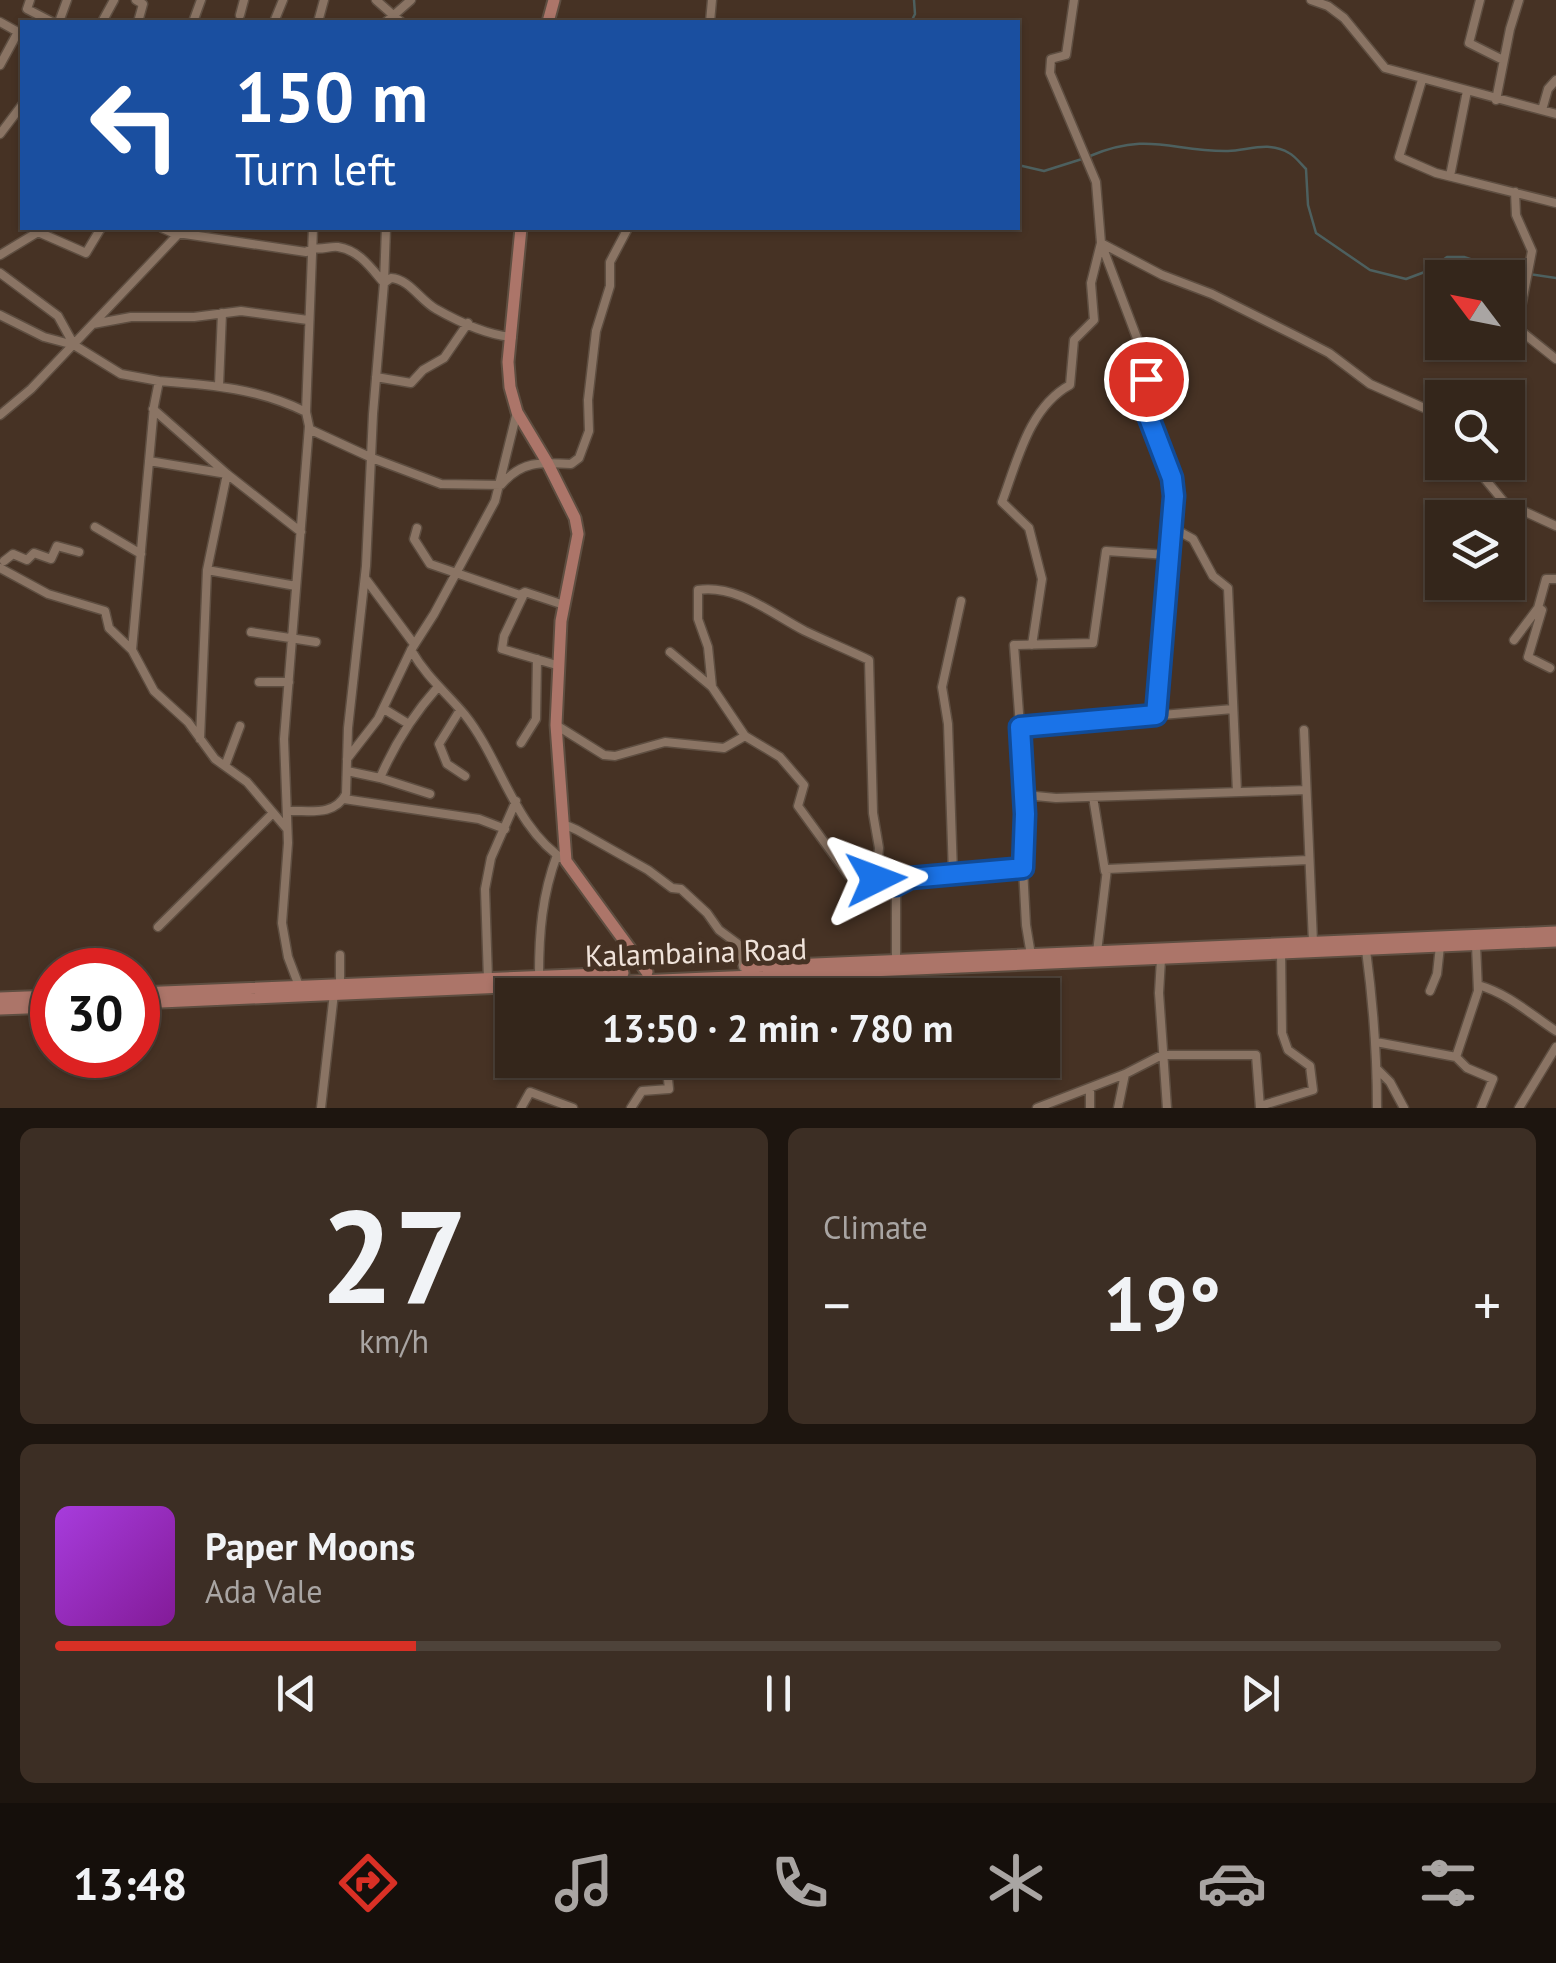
<!DOCTYPE html>
<meta charset="utf-8">
<style>
:root{--surface:#34261b;--page:#3c2e24;--text:#f1f3f6;--muted:#a9a5a3;--line:#4e433a;--accent:#d93025}
body{margin:0;font-family:"PT Sans",sans-serif;background:var(--page);color:var(--text);height:100vh;display:flex;flex-direction:column;font-size:38px;white-space:nowrap}
*{box-sizing:border-box;margin:0}
p{font-size:32px;color:var(--muted)}
.icon{flex:none;width:55px;height:55px;fill:none;stroke:currentColor;stroke-width:2;stroke-linecap:round;stroke-linejoin:round}
.map{position:relative;height:1108px;overflow:hidden}
.details{display:flex;flex-direction:column;gap:20px;padding:20px;background:#1d150f;flex:1}
.details>*{flex:none}
.hud{position:absolute;left:20px;top:20px;width:1000px;height:210px;border-radius:0px;box-shadow:0 2px 8px #0004,0 0 0 2px var(--line);background:#1a4fa0;color:#fff;overflow:hidden}
.needle{width:65px;rotate:302deg}
.fabs{position:absolute;left:1425px;top:260px;display:grid;gap:20px}
.fabs a{display:grid;place-items:center;width:100px;height:100px;border-radius:0px;background:var(--surface);box-shadow:0 2px 8px #0004,0 0 0 2px var(--line);font-size:50px}
.speed{position:absolute;left:30px;top:948px;display:flex;gap:20px;font-size:50px;font-weight:700;text-align:center}
.speed>*{display:grid;place-content:center;width:130px;height:130px;border-radius:50%;background:var(--surface);box-shadow:0 2px 8px #0004,0 0 0 2px var(--line);line-height:1}
.speed .limit{border:15px solid #d22;background:#fff;color:#111}
.pin{position:absolute;display:grid;place-items:center;width:85px;height:85px;color:#fff;margin:-42px;border:5px solid #fff;border-radius:50%;box-shadow:0 2px 10px #0007}
.me{position:absolute;width:110px;margin:-55px;rotate:87deg;stroke-linejoin:round;filter:drop-shadow(0 0 8px #0008)}
.turn{display:flex;align-items:center;gap:35px;height:210px;padding:0 50px;font-size:45px}
.turn .icon{width:130px;height:130px;stroke-width:2.5}
.turn b{display:block;font-size:70px;line-height:85px}
.big{font-size:75px;font-weight:700;line-height:1.1}
.details .tile{flex:1;display:flex;flex-direction:column;justify-content:center;gap:15px;min-width:0;padding:0 35px;border-radius:15px;background:var(--page)}
.details .dial{align-items:center;gap:0}
.dial b{font-size:130px;line-height:1}
.song{display:flex;align-items:center;gap:30px}
.cover{width:120px;height:120px;border-radius:15px;background:linear-gradient(135deg,hsl(280 70% 55%),hsl(290 70% 35%))}
.played{height:10px;border-radius:5px;background:linear-gradient(90deg,var(--accent) 25%,var(--line) 25%)}
.keys{display:flex;justify-content:space-around;direction:ltr}
.heat{display:flex;justify-content:space-between;align-items:center;font-size:55px;direction:ltr}
.details .tiles{flex:1;display:grid;gap:20px;grid-template-columns:1fr 1fr}
.tile:last-child{grid-column:span 2}
.trip{position:absolute;left:495px;top:978px;width:565px;height:100px;border-radius:0px;background:var(--surface);box-shadow:0 2px 8px #0004,0 0 0 2px var(--line);font-weight:700;line-height:100px;text-align:center}
.tabs{display:flex;height:160px;justify-content:space-around;align-items:center;background:#150f0b;color:var(--muted)}
.tabs .icon{width:70px;height:70px}
.tabs .current{color:var(--accent)}
.tabs b{font-size:45px;color:var(--text)}
.map>svg:first-child{display:block}
.lines{fill:none;stroke-linecap:round;stroke-linejoin:round}
.stream{stroke:#4d605f;stroke-width:2.5}
.street-casing{stroke:#5e4e41;stroke-width:11}
.secondary-casing{stroke:#5e4e41;stroke-width:15}
.street{stroke:#8a7464;stroke-width:8}
.secondary{stroke:#ac7569;stroke-width:11}
.route-casing{stroke:#114b97;stroke-width:25}
.route{stroke:#1a73e8;stroke-width:18}
.labels{text-anchor:middle;stroke-width:10;stroke-linejoin:round;paint-order:stroke}
.street-label{font-size:30px;fill:#efe2d9;stroke:#463224}
</style>
<div class="map">
<svg width="1556" height="1108" viewBox="0 0 1556 1108">
<rect width="100%" height="100%" fill="#463224"/>
<g class="lines">
<!-- stream -->
<path class="stream" d="M911,22L915,14L914,0
M1090,156C1150,131 1172,152 1228,151C1249,150 1269,141 1289,153C1295,156 1301,164 1306,169L1308,205L1316,233L1370,270L1406,279L1430,270L1447,257H1464L1503,270L1556,278
M1018,165L1044,171L1082,159"/>
<!-- street casing -->
<g class="street-casing">
<path id="street" d="M30,0L27,9L52,22
M136,0L143,4L138,22
M376,0L401,22
M1074,0L1066,55L1051,59L1050,73L1096,182L1101,243L1140,346L1146,379V410L1172,478L1174,496L1171,527L1193,539L1213,576L1228,588L1237,792
M1311,0L1328,6L1344,18L1385,68L1556,114
M1480,0L1469,43L1503,60
M240,15L244,0
M0,22L18,32L0,65
M59,22L67,0
M102,22L114,0
M193,22L201,0
M274,22L283,0
M318,22L324,0
M386,22L411,0
M710,22L712,0
M1422,80L1399,157L1436,173L1556,203
M1496,100L1510,29L1519,0
M1542,110L1548,89L1556,80
M0,134L22,105
M1450,176L1467,91
M1515,192L1516,215L1532,251L1517,328L1556,359
M162,228L171,232L306,252L313,248C322,250 330,246 338,247C359,250 371,268 384,283L386,228
M0,255L38,232L86,253L101,228
M0,273L58,316L74,345
M0,315L44,337L74,345L121,374L159,381
M93,324L131,317H194L241,311L308,320
M376,377L411,383L423,370L444,358L468,323
M219,385L222,313
M153,409L227,474L301,532
M0,415L31,389L184,228
M309,429L372,458L441,484L501,485C521,461 540,462 571,464L579,458L589,431L588,400L596,331L610,286V262L628,228
M149,461L227,474L207,570
M1471,462L1504,502L1556,526
M95,527L141,554
M417,528L414,539L430,564L520,595L525,592L564,605
M4,561L13,554L27,560L34,553L51,559L57,546L79,552
M0,568L48,594L105,611L109,628L132,650L154,691L188,722L215,759L247,782L287,829
M365,578L414,644
M523,596L504,636L502,649L560,666
M961,601L942,687L948,724L953,874L1023,868
M1538,608L1542,610L1528,657L1550,668
M251,632L316,642
M1514,640L1538,608L1546,579H1556
M1032,645L1042,579L1029,528L1002,502C1017,462 1029,407 1070,385L1074,340L1094,320L1091,283L1101,243L1162,275L1212,294L1298,337L1329,353L1370,384L1431,411L1442,421
M132,650L154,406L159,381C212,385 257,388 306,412
M411,650C428,679 445,691 465,715C501,760 515,830 566,861
M670,652L712,687L745,736L780,757L804,785L798,806L849,876L886,880L896,885V961
M259,682H289
M712,687L708,647L698,619V590C737,584 772,614 805,631C826,641 848,650 869,660L873,813L879,848L876,879
M384,709L407,723
M460,710L439,744L447,764L465,776
M1155,715L1171,527
M556,725L604,755L615,756L665,742L724,748L745,736
M1020,727L1233,709
M1304,730L1313,942
M200,739L207,570L296,586
M521,743L536,719L537,659
M347,759L378,719L411,650L434,614L495,501L517,412
M225,766L240,726
M347,771L380,778C395,743 412,716 437,688
M380,778L430,794
M1025,795L1056,798L1306,790
M1093,797L1105,871
M344,799L479,819L505,829
M287,811C309,810 334,817 346,794L348,728L366,566L373,414L384,283L391,278C409,279 421,301 436,309C459,322 486,335 512,337
M562,828L568,826L577,830L648,870L672,888L681,889L707,913L719,930L738,944L743,967
M896,885L910,878L953,874
M158,927L273,813
M1366,950C1373,1002 1377,1054 1377,1108
M1097,952L1107,869L1308,860
M340,955V985
M1031,955L1026,925L1023,868L1025,795L1014,645L1093,643L1106,551L1168,555
M1161,959L1159,993L1167,1108
M539,975C539,933 542,895 557,855
M488,979L485,889L491,858L516,801
M1478,985C1509,994 1530,1014 1556,1031
M299,986L288,957L282,923L288,843L284,739L309,426L306,412L313,228
M1430,991L1437,974L1440,946
M1376,1042L1456,1057L1467,1068L1493,1079L1481,1108
M1456,1057L1478,991L1476,945
M1377,1069L1390,1082L1404,1108
M1090,1088V1108
M1260,1106L1313,1090L1310,1066L1288,1050L1282,1033L1281,953
M321,1108L334,993
M521,1108L530,1092L573,1108
M631,1108L642,1091L669,1089L666,1060
M1037,1108L1125,1074L1162,1055H1256L1260,1108
M1118,1108L1125,1074
M1519,1108L1556,1047"/>
</g>
<!-- secondary casing -->
<g class="secondary-casing">
<path id="secondary" d="M548,22L554,0
M521,228L508,362L510,387L517,412L547,462L575,518L578,534L561,621L556,725L566,861L647,972
M746,967L1556,932
M138,993L623,973
M0,998L52,996
M138,1003L1556,941
M0,1009L52,1007"/>
</g>
<!-- street -->
<use href="#street" class="street"/>
<!-- secondary -->
<use href="#secondary" class="secondary"/>
</g>
<g class="lines">
<!-- route casing -->
<g class="route-casing">
<path id="route" d="M876,879L896,885L910,878L1023,868L1025,814L1020,727L1156,715L1174,496L1172,478L1146,410V379"/>
</g>
<!-- route -->
<use href="#route" class="route"/>
</g>
<g class="labels">
<!-- street labels -->
<g class="street-label">
<text transform="translate(696 953) rotate(-2)" y="10">Kalambaina Road</text>
</g>
</g>
</svg>
<div class="fabs">
<a><svg class="needle" viewBox="-14 -14 28 28"><path d="M0-13l5 13h-10z" fill="#e53935"/><path d="M0 13l5-13h-10z" fill="#a9a5a3"/></svg></a>
<a><svg class="icon" aria-label="search" viewBox="0 0 24 24"><circle cx="10" cy="10" r="6"/><path d="M15 15l6 6"/></svg></a>
<a><svg class="icon" aria-label="layers" viewBox="0 0 24 24"><path d="M12 4l9 5-9 5-9-5zM3 14l9 5 9-5"/></svg></a>
</div>
<div class="speed"><div class="limit">30</div></div>
<div class="pin" style="left:1146px;top:379px;background:#d93025"><svg class="icon" aria-label="arrive" viewBox="0 0 24 24"><path d="M6 21V4h12l-3 4 3 4H6"/></svg></div>
<svg class="me" style="left:876px;top:879px" viewBox="-20 -20 40 40"><path d="M0-17L14 15 0 8-14 15z" fill="#1a73e8" stroke="#fff" stroke-width="4"/></svg>
<div class="trip">13:50 · 2 min · 780 m</div>
<div class="hud">
<div class="turn"><svg class="icon" aria-label="left" viewBox="0 0 24 24"><path d="M17 20v-9H6M10 6l-5 5 5 5"/></svg><div><b>150 m</b>Turn left</div></div>
</div>
</div>
<section class="details">
<div class="tiles">
<div class="tile dial"><b>27</b><p>km/h</p></div>
<div class="tile"><p>Climate</p>
<div class="heat"><a>−</a><b class="big">19°</b><a>+</a></div>
</div>
<div class="tile">
<div class="song"><i class="cover"></i><div><b>Paper Moons</b><p>Ada Vale</p></div></div>
<div class="played"></div>
<div class="keys"><svg class="icon" aria-label="previous" viewBox="0 0 24 24"><path d="M18 5L8 12l10 7zM5 5v14"/></svg><svg class="icon" aria-label="pause" viewBox="0 0 24 24"><path d="M8 5v14M16 5v14"/></svg><svg class="icon" aria-label="next" viewBox="0 0 24 24"><path d="M6 5l10 7-10 7zM19 5v14"/></svg></div>
</div>
</div>
</section>
<nav class="tabs">
<b>13:48</b>
<svg class="icon current" aria-label="directions" viewBox="0 0 24 24"><path d="M12 3l9 9-9 9-9-9zM9 14v-3h6M13 9l2 2-2 2"/></svg>
<svg class="icon" aria-label="music" viewBox="0 0 24 24"><path d="M9 18V5l10-2v13"/><circle cx="6" cy="18" r="3"/><circle cx="16" cy="16" r="3"/></svg>
<svg class="icon" aria-label="phone" viewBox="0 0 24 24"><path d="M5 4h4l2 5-3 2q2 4 5 5l2-3 5 2v4C11 20 4 13 5 4z"/></svg>
<svg class="icon" aria-label="climate" viewBox="0 0 24 24"><path d="M12 3v18M4 7l16 10M4 17L20 7"/></svg>
<svg class="icon" aria-label="car" viewBox="0 0 24 24"><path d="M5 17H2v-5l4-1 3-4h7l3 4 3 1v5h-3M9 17h6M6 11h13"/><circle cx="7" cy="17" r="2"/><circle cx="17" cy="17" r="2"/></svg>
<svg class="icon" aria-label="filters" viewBox="0 0 24 24"><path d="M4 7h16M4 17h16"/><circle cx="9" cy="7" r="2"/><circle cx="15" cy="17" r="2"/></svg>
</nav>
